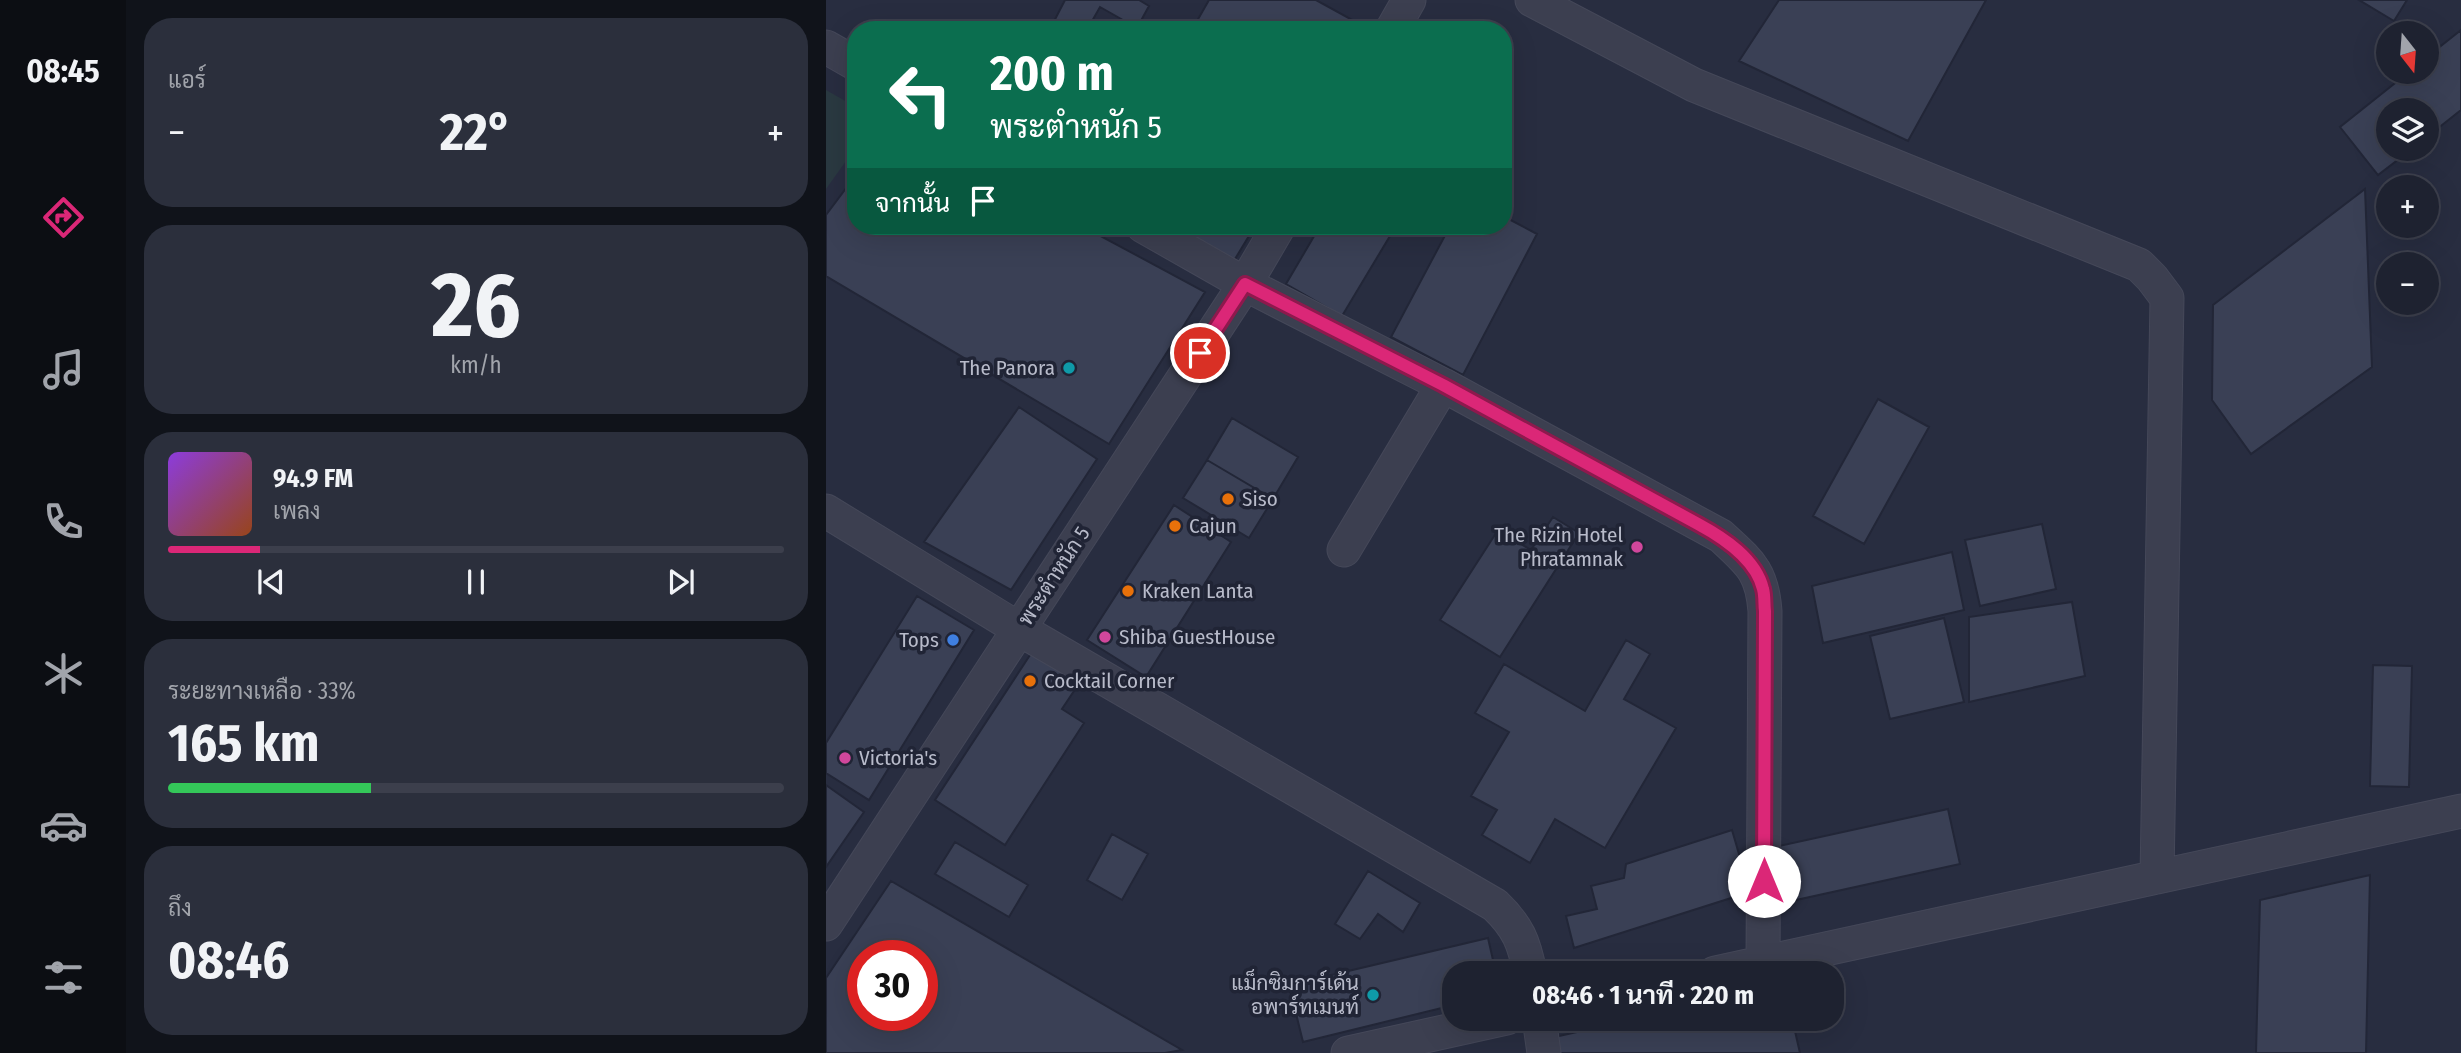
<!DOCTYPE html>
<html lang="th">
<meta charset="utf-8">
<style>
:root{--surface:#1e2230;--page:#2b2f3c;--text:#f1f3f6;--muted:#a1a4ab;--line:#3c3f4c;--accent:#db2777}
body{margin:0;font-family:"Fira Sans Condensed",Sarabun,sans-serif;background:var(--page);color:var(--text);height:100vh;display:flex;flex-direction:column;font-size:26px;white-space:nowrap}
*{box-sizing:border-box;margin:0}
p{font-size:23px;color:var(--muted)}
.icon{flex:none;width:38px;height:38px;fill:none;stroke:currentColor;stroke-width:2;stroke-linecap:round;stroke-linejoin:round}
.map{position:relative;flex:1;overflow:hidden}
.sheet{display:flex;flex-direction:column;gap:18px;padding:18px;background:#10131a;width:700px}
.sheet>*{flex:none}
.guide{position:absolute;left:21px;top:21px;width:665px;height:214px;border-radius:28px;box-shadow:0 7px 28px #0002,0 0 0 2px var(--line);background:#0b6e4f;color:#fff;overflow:hidden}
.needle{width:46px;rotate:163deg}
.tools{position:absolute;left:1550px;top:21px;display:grid;gap:14px}
.tools a{display:grid;place-items:center;width:63px;height:63px;border-radius:50%;background:var(--surface);box-shadow:0 7px 28px #0002,0 0 0 2px var(--line);font-size:35px}
.speed{position:absolute;left:21px;top:940px;display:flex;gap:14px;font-size:35px;font-weight:700;text-align:center}
.speed>*{display:grid;place-content:center;width:91px;height:91px;border-radius:50%;background:var(--surface);box-shadow:0 7px 28px #0002,0 0 0 2px var(--line);line-height:1}
.speed .limit{border:10px solid #d22;background:#fff;color:#111}
.pin{position:absolute;display:grid;place-items:center;width:60px;height:60px;color:#fff;margin:-30px;border:4px solid #fff;border-radius:50%;box-shadow:0 2px 7px #0007}
.me{position:absolute;width:77px;margin:-38px;rotate:0deg;stroke-linejoin:round;filter:drop-shadow(0 0 5px #0008)}
.turn{display:flex;align-items:center;gap:24px;height:147px;padding:0 28px;font-size:32px}
.turn .icon{width:91px;height:91px;stroke-width:2.5}
.turn b{display:block;font-size:49px;line-height:60px}
.then{display:flex;align-items:center;height:66px;padding:0 28px;background:#0003;gap:14px;font-size:26px}
.big{font-size:52px;font-weight:700;line-height:1.1}
.sheet .card{flex:1;display:flex;flex-direction:column;justify-content:center;gap:10px;min-width:0;padding:0 24px;border-radius:28px;background:var(--page)}
.sheet .dial{align-items:center;gap:0}
.dial b{font-size:91px;line-height:1}
.song{display:flex;align-items:center;gap:21px}
.cover{width:84px;height:84px;border-radius:10px;background:linear-gradient(135deg,hsl(270 70% 55%),hsl(20 70% 35%))}
.played{height:7px;border-radius:4px;background:linear-gradient(90deg,var(--accent) 15%,var(--line) 15%)}
.keys{display:flex;justify-content:space-around;direction:ltr}
.heat{display:flex;justify-content:space-between;align-items:center;font-size:38px;direction:ltr}
.charge{height:10px;border-radius:5px;background:linear-gradient(90deg,#34c759 33%,var(--line) 0)}
.trip{position:absolute;left:616px;top:961px;width:402px;height:70px;border-radius:28px;background:var(--surface);box-shadow:0 7px 28px #0002,0 0 0 2px var(--line);font-weight:700;line-height:70px;text-align:center}
main{display:flex;flex:1;min-height:0}
.tab-bar{display:flex;flex-direction:column;width:126px;justify-content:space-around;align-items:center;background:#0c0e13;color:var(--muted)}
.tab-bar .icon{width:49px;height:49px}
.tab-bar .active{color:var(--accent)}
.tab-bar b{font-size:32px;color:var(--text)}
.map>svg:first-child{display:block}
.green{fill:#2a3941}
.building{fill:#3a4055;stroke:#222637;stroke-width:2;fill-rule:evenodd}
.lines{fill:none;stroke-linecap:round;stroke-linejoin:round}
.street-casing{stroke:#454859;stroke-width:35}
.street{stroke:#3c3f50;stroke-width:33}
.route-casing{stroke:#8e194d;stroke-width:18}
.route{stroke:#db2777;stroke-width:12}
.culture-dot{fill:#0f9aa8;stroke:#202435;stroke-width:2.5}
.food-dot{fill:#e8710a;stroke:#202435;stroke-width:2.5}
.hotel-dot{fill:#d1479c;stroke:#202435;stroke-width:2.5}
.shop-dot{fill:#3f7fe0;stroke:#202435;stroke-width:2.5}
.labels{text-anchor:middle;stroke-width:7;stroke-linejoin:round;paint-order:stroke}
.poi-label{font-size:21px;fill:#b8bbca;stroke:#202435;text-anchor:start}
.street-label{font-size:21px;fill:#b8bbca;stroke:#202435}
</style>
<main>
<nav class="tab-bar">
<b>08:45</b>
<svg class="icon active" aria-label="directions" viewBox="0 0 24 24"><path d="M12 3l9 9-9 9-9-9zM9 14v-3h6M13 9l2 2-2 2"/></svg>
<svg class="icon" aria-label="music" viewBox="0 0 24 24"><path d="M9 18V5l10-2v13"/><circle cx="6" cy="18" r="3"/><circle cx="16" cy="16" r="3"/></svg>
<svg class="icon" aria-label="phone" viewBox="0 0 24 24"><path d="M5 4h4l2 5-3 2q2 4 5 5l2-3 5 2v4C11 20 4 13 5 4z"/></svg>
<svg class="icon" aria-label="climate" viewBox="0 0 24 24"><path d="M12 3v18M4 7l16 10M4 17L20 7"/></svg>
<svg class="icon" aria-label="car" viewBox="0 0 24 24"><path d="M5 17H2v-5l4-1 3-4h7l3 4 3 1v5h-3M9 17h6M6 11h13"/><circle cx="7" cy="17" r="2"/><circle cx="17" cy="17" r="2"/></svg>
<svg class="icon" aria-label="filters" viewBox="0 0 24 24"><path d="M4 7h16M4 17h16"/><circle cx="9" cy="7" r="2"/><circle cx="15" cy="17" r="2"/></svg>
</nav>
<section class="sheet">
<div class="card"><p>แอร์</p>
<div class="heat"><a>−</a><b class="big">22°</b><a>+</a></div>
</div>
<div class="card dial"><b>26</b><p>km/h</p></div>
<div class="card">
<div class="song"><i class="cover"></i><div><b>94.9 FM</b><p>เพลง</p></div></div>
<div class="played"></div>
<div class="keys"><svg class="icon" aria-label="previous" viewBox="0 0 24 24"><path d="M18 5L8 12l10 7zM5 5v14"/></svg><svg class="icon" aria-label="pause" viewBox="0 0 24 24"><path d="M8 5v14M16 5v14"/></svg><svg class="icon" aria-label="next" viewBox="0 0 24 24"><path d="M6 5l10 7-10 7zM19 5v14"/></svg></div>
</div>
<div class="card"><p>ระยะทางเหลือ · 33%</p><b class="big">165 km</b><div class="charge"></div></div>
<div class="card"><p>ถึง</p><b class="big">08:46</b></div>
</section>
<div class="map">
<svg width="1635" height="1053" viewBox="0 0 1635 1053">
<rect width="100%" height="100%" fill="#282d40"/>
<!-- green -->
<path class="green" d="M0,90L30,107V147L0,189Z"/>
<!-- building -->
<path class="building" d="M239,0H313L323,6L311,28L274,7L261,30H226L224,29Z
M383,0H490L541,28L371,30L367,28Z
M953,0H1160L1082,141L913,61Z
M1533,0H1581L1568,21Z
M1635,30V110L1601,137V110H1563V149H1586L1552,175L1514,127L1583,72H1601V57Z
M30,175V226H256L379,292L283,444L0,276V215Z
M1539,189L1546,367L1425,454L1386,400L1387,305Z
M677,216L711,234L637,375L565,337L624,226H677Z
M340,226H429L406,264Z
M494,226H570L516,316L460,284Z
M1052,399L1103,427L1038,544L987,516Z
M193,407L271,459L185,590L98,542Z
M406,418L472,457L447,499L381,460Z
M381,460L447,499L423,538L357,498Z
M348,505L405,542L320,677L261,640Z
M727,517L753,533L674,657L614,620L672,530L705,550Z
M1216,524L1230,589L1154,606L1139,540Z
M1126,552L1138,610L997,643L986,586Z
M91,596L148,630L43,800L0,773V743Z
M1246,602L1259,676L1143,702V617Z
M1118,618L1138,702L1064,719L1044,636Z
M800,640L824,654L798,699L850,728L779,848L729,819L704,863L656,835L671,810L645,796L683,732L649,713L678,664L759,711Z
M206,652L254,682L236,709L258,723L179,845L109,800Z
M1547,665L1586,666L1583,787L1544,786Z
M0,785L38,812L0,867Z
M1122,809L1134,864L961,902L949,847Z
M906,830L924,892L748,948L740,916L771,909L765,886L798,878L800,864Z
M286,834L322,854L296,900L261,880Z
M129,842L202,885L183,917L109,874Z
M542,871L594,903L577,932L552,914L534,939L509,924Z
M1544,875L1540,1053H1430L1434,900Z
M65,881L356,1050L339,1053H0V978ZM37,956H96V1015H37Z
M662,938L670,973H628V1005L477,1042L463,985Z
M814,1018H966L974,1053H727L724,1038Z"/>
<g class="lines">
<!-- street casing -->
<g class="street-casing">
<path id="street" d="M706,0L868,85L1313,265L1326,278L1341,298L1331,877
M566,30L583,0
M0,47L30,64
M317,226L419,284L617,385L895,536C924,563 936,571 939,611L937,962
M0,511L193,629L669,905C692,927 698,942 704,973
M518,550L617,385
M0,924L419,284L453,226
M889,973L1635,811
M713,1018L718,1053
M522,1053L681,1018"/>
</g>
<!-- street -->
<use href="#street" class="street"/>
</g>
<g class="lines">
<!-- route casing -->
<g class="route-casing">
<path id="route" d="M374,353L419,284L617,385L872,524C898,538 930,559 937,589C939,596 938,604 939,611L938,881"/>
</g>
<!-- route -->
<use href="#route" class="route"/>
</g>
<!-- markers -->
<g class="culture-dot">
<circle cx="243" cy="368" r="7"/>
<circle cx="547" cy="995" r="7"/>
</g>
<g class="food-dot">
<circle cx="402" cy="499" r="7"/>
<circle cx="349" cy="526" r="7"/>
<circle cx="302" cy="591" r="7"/>
<circle cx="204" cy="681" r="7"/>
</g>
<g class="hotel-dot">
<circle cx="811" cy="547" r="7"/>
<circle cx="279" cy="637" r="7"/>
<circle cx="19" cy="758" r="7"/>
</g>
<circle class="shop-dot" cx="127" cy="640" r="7"/>
<g class="labels">
<!-- poi labels -->
<g class="poi-label">
<text x="229" y="375" text-anchor="end">The Panora</text>
<text x="416" y="506">Siso</text>
<text x="363" y="533">Cajun</text>
<text x="797" y="542" text-anchor="end">The Rizin Hotel<tspan x="797" dy="24">Phratamnak</tspan></text>
<text x="316" y="598">Kraken Lanta</text>
<text x="293" y="644">Shiba GuestHouse</text>
<text x="113" y="647" text-anchor="end">Tops</text>
<text x="218" y="688">Cocktail Corner</text>
<text x="33" y="765">Victoria's</text>
<text x="533" y="990" text-anchor="end">แม็กซิมการ์เด้น<tspan x="533" dy="24">อพาร์ทเมนท์</tspan></text>
</g>
<!-- street labels -->
<g class="street-label">
<text transform="translate(228 576) rotate(-57)" y="7">พระตำหนัก 5</text>
</g>
</g>
</svg>
<div class="tools">
<a><svg class="needle" viewBox="-14 -14 28 28"><path d="M0-13l5 13h-10z" fill="#e53935"/><path d="M0 13l5-13h-10z" fill="#a1a4ab"/></svg></a>
<a><svg class="icon" aria-label="layers" viewBox="0 0 24 24"><path d="M12 4l9 5-9 5-9-5zM3 14l9 5 9-5"/></svg></a>
<a>+</a>
<a>−</a>
</div>
<div class="speed"><div class="limit">30</div></div>
<div class="pin" style="left:374px;top:353px;background:#d93025"><svg class="icon" aria-label="arrive" viewBox="0 0 24 24"><path d="M6 21V4h12l-3 4 3 4H6"/></svg></div>
<svg class="me" style="left:938px;top:881px" viewBox="-20 -20 40 40"><circle r="19" fill="#fff"/><path d="M0-13L10 11 0 6-10 11z" fill="#db2777"/></svg>
<div class="trip">08:46 · 1 นาที · 220 m</div>
<div class="guide">
<div class="turn"><svg class="icon" aria-label="left" viewBox="0 0 24 24"><path d="M17 20v-9H6M10 6l-5 5 5 5"/></svg><div><b>200 m</b>พระตำหนัก 5</div></div>
<div class="then">จากนั้น<svg class="icon" aria-label="arrive" viewBox="0 0 24 24"><path d="M6 21V4h12l-3 4 3 4H6"/></svg></div>
</div>
</div>
</main>
